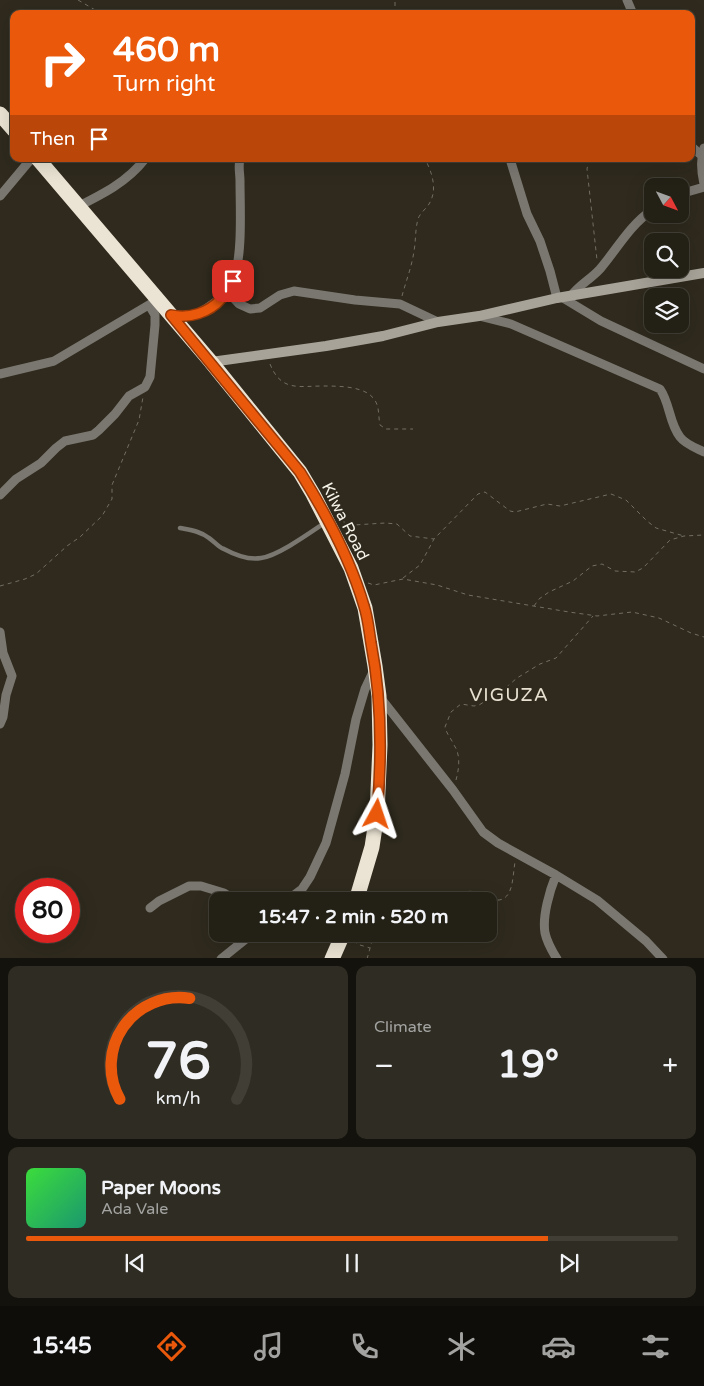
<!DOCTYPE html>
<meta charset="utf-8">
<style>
:root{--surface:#232016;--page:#2f2d23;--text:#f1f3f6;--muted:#a3a3a1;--line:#403e35;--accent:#ea580c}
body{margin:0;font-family:"Varela Round",sans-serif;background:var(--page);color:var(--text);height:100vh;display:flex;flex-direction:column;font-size:19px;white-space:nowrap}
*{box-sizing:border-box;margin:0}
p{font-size:16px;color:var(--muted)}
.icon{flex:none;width:28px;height:28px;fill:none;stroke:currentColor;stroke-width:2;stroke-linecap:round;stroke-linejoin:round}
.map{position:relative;height:958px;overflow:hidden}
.side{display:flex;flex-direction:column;gap:8px;padding:8px;background:#13120c;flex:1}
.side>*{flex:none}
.top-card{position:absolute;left:10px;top:10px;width:685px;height:152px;border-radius:10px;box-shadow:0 5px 20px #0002,0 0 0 1px var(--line);background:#ea580c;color:#fff;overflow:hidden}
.needle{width:32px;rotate:131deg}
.tools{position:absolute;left:644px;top:178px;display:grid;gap:10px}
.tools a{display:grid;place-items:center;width:45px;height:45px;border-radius:10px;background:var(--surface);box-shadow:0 5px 20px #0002,0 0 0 1px var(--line);font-size:25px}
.speed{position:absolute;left:15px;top:878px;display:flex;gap:10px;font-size:25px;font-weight:700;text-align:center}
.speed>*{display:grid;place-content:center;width:65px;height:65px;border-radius:50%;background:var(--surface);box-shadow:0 5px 20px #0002,0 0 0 1px var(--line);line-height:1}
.speed .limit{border:8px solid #d22;background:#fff;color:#111}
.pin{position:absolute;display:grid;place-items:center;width:42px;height:42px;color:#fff;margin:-21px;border-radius:10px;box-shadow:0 2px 8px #0006}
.me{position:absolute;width:55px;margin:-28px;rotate:5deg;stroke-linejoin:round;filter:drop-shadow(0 0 4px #0008)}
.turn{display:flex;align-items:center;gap:18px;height:105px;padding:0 20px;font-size:22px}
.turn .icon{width:65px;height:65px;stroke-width:2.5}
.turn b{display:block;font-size:35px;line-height:42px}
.then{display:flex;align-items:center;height:48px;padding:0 20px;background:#0003;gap:10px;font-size:19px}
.big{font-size:38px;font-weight:700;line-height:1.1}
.side .tile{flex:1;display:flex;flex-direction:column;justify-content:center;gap:8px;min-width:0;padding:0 18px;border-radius:10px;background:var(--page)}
.side .dial{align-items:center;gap:0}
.dial svg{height:130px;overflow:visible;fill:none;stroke:var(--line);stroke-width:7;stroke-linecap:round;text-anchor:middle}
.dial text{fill:var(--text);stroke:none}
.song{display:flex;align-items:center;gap:15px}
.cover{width:60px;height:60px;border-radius:8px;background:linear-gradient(135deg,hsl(120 70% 55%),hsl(160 70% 35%))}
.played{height:5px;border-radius:2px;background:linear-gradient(90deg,var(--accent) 80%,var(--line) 80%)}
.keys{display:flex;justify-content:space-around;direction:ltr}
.heat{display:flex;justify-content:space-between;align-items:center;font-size:28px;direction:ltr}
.side .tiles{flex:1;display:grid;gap:8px;grid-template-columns:1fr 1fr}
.tile:last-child{grid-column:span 2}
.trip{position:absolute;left:209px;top:892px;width:288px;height:50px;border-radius:10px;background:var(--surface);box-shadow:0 5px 20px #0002,0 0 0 1px var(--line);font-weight:700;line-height:50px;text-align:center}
.dock{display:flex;height:80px;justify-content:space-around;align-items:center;background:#0e0d09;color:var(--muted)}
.dock .icon{width:35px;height:35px}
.dock .current{color:var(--accent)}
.dock b{font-size:22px;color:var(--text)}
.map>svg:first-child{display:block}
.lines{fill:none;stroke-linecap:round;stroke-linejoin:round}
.path{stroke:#726e62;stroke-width:1;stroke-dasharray:4 4;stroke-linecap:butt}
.lane{stroke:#7a7771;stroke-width:4.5}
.street{stroke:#7a7771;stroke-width:9}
.secondary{stroke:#a8a399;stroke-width:10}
.highway{stroke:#ebe4d4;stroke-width:15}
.route-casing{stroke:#983908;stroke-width:12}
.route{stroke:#ea580c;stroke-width:9}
.labels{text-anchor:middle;stroke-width:5;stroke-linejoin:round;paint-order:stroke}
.street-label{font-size:16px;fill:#f7f4eb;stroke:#2f2a1d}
.quarter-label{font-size:19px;letter-spacing:1px;fill:#e8e1d1;stroke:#2f2a1d}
</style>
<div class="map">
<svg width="704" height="959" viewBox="0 0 704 959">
<rect width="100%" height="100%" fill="#2f2a1d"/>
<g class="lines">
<!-- path -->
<path class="path" d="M78,0L102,14
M395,14V0
M589,159L587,169L597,260
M402,296C406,281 412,266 414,251C416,240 415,230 418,219C420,213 426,209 429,204C438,190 432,172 425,159
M270,364C281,392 299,386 323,386C338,386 365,386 374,399C380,407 378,416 380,425L386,429H413
M341,521L354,525L385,523L397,524L410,536L434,539
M403,578L420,565L434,539L478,494L485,492L510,511L515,512L547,504L560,506L611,494L626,500L647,521L656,528L684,536
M368,583L374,585L403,579L437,585L468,595L569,612L597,616L632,612L659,618L691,633L704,637
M0,586L25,579L36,574L67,546L80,537L102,516L112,499V485L139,420L143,397
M534,606L539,599L549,592L573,581L592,566L602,564L615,571L635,572L643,568L670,540L684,536L704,535
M456,780C459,769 461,755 454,745C451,738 447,735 445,727L451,712L461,704L474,706L479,705L502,691L517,678L540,664L556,658L593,616
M413,901C423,897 434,901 445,899C453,897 466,889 475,892C480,894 483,898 489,899C514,906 512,880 515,862
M353,941L360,945L370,948
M367,959L374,934"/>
<!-- lane -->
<path class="lane" d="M180,528C190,530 200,531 209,538C214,541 218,547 224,549C235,555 249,560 261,558C278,556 311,532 326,522"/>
<!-- street -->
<path class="street" d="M627,0L633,14
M691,146L702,156
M704,148C700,160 701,171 704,184
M510,159L527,214L540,241L550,271L557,298
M680,194L704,187
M0,196L31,159
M77,207C103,194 127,182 145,159
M227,291L239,304L250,309L260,308L280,295L294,291L355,300L400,304L438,322
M571,296C579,285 591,279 600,269C617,249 630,225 652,210
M563,298L601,321L704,369
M171,315C185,318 195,316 207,308C218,301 228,293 233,281C243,256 240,208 240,181C240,173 238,167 240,159
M479,316L511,324L660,389C670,403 669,423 680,437C685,444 696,448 704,452
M0,374L54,361L152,303
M0,495L16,479L41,463L56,448L65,441L93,435L99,430L115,414L129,396L145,387L150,377L155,325V315L149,305
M0,632L3,653L12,676L6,695L3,717L0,724
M379,696L453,790L483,832L498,843L556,875L597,900L646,941L663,959
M556,875C550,890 542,916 545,933C547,942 552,951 557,959
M286,901L302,889L310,877L326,843L345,774L356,719L365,689L374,670
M150,908L159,901L189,886H201L224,893L237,901
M221,959L252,934"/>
<!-- secondary -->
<path class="secondary" d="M211,362L326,346L383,336L438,322L479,316L557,298L704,273"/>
<!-- highway -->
<path class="highway" d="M0,114L14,130
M38,159L211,362L300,472L313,494L351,568L365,608L375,666L379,696L380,745L377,814L372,847L356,901
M332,959L343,934"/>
</g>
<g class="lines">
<!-- route casing -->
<g class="route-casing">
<path id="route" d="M233,281C229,287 226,293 222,298C209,313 189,319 171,315L300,472C325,512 351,561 364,606C368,618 369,631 371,643C382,700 382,757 377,814"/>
</g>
<!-- route -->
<use href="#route" class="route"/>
</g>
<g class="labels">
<!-- street labels -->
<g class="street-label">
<text transform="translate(346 521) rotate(63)" y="6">Kilwa Road</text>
</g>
<!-- quarter labels -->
<g class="quarter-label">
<text x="509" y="701">VIGUZA</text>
</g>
</g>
</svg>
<div class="tools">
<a><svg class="needle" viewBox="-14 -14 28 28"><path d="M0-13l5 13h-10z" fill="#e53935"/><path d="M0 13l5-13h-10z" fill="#a3a3a1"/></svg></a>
<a><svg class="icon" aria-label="search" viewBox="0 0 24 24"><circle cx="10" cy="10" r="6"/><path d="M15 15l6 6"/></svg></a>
<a><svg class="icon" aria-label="layers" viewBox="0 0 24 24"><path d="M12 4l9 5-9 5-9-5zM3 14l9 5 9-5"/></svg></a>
</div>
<div class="speed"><div class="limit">80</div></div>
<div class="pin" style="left:233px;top:281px;background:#d93025"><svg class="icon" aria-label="arrive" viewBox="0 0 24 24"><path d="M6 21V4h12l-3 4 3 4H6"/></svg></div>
<svg class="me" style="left:377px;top:814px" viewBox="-20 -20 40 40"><path d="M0-17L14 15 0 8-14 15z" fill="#ea580c" stroke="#fff" stroke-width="4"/></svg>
<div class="trip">15:47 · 2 min · 520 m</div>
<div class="top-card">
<div class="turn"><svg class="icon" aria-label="right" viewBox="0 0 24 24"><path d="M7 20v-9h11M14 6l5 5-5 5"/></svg><div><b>460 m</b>Turn right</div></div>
<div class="then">Then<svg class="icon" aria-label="arrive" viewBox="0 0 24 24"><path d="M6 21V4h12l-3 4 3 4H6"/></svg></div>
</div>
</div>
<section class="side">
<div class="tiles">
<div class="tile dial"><svg viewBox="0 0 100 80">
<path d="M14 69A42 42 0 1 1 86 69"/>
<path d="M14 69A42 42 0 0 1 57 7" stroke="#ea580c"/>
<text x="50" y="56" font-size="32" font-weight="700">76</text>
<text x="50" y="72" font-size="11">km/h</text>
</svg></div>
<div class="tile"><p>Climate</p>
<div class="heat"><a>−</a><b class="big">19°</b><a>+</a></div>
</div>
<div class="tile">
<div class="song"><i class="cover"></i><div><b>Paper Moons</b><p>Ada Vale</p></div></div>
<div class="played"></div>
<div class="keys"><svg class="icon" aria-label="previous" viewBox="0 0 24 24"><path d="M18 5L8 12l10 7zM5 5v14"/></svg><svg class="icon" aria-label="pause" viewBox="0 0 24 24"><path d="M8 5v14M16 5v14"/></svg><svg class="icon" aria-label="next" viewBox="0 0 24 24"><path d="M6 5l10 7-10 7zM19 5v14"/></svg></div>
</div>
</div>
</section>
<nav class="dock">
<b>15:45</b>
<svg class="icon current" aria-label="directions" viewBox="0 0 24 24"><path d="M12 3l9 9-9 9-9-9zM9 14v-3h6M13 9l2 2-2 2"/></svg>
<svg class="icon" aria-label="music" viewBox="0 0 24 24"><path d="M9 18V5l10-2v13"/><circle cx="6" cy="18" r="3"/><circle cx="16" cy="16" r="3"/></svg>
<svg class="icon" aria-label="phone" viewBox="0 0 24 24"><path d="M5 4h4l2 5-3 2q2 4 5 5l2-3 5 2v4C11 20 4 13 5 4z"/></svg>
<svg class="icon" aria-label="climate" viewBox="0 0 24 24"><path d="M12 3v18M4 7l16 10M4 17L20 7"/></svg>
<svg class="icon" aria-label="car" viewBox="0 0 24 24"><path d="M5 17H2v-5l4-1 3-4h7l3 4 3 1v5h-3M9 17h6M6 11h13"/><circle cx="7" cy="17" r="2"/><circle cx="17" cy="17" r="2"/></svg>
<svg class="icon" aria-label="filters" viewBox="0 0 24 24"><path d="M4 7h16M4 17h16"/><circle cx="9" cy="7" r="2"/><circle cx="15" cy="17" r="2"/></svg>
</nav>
